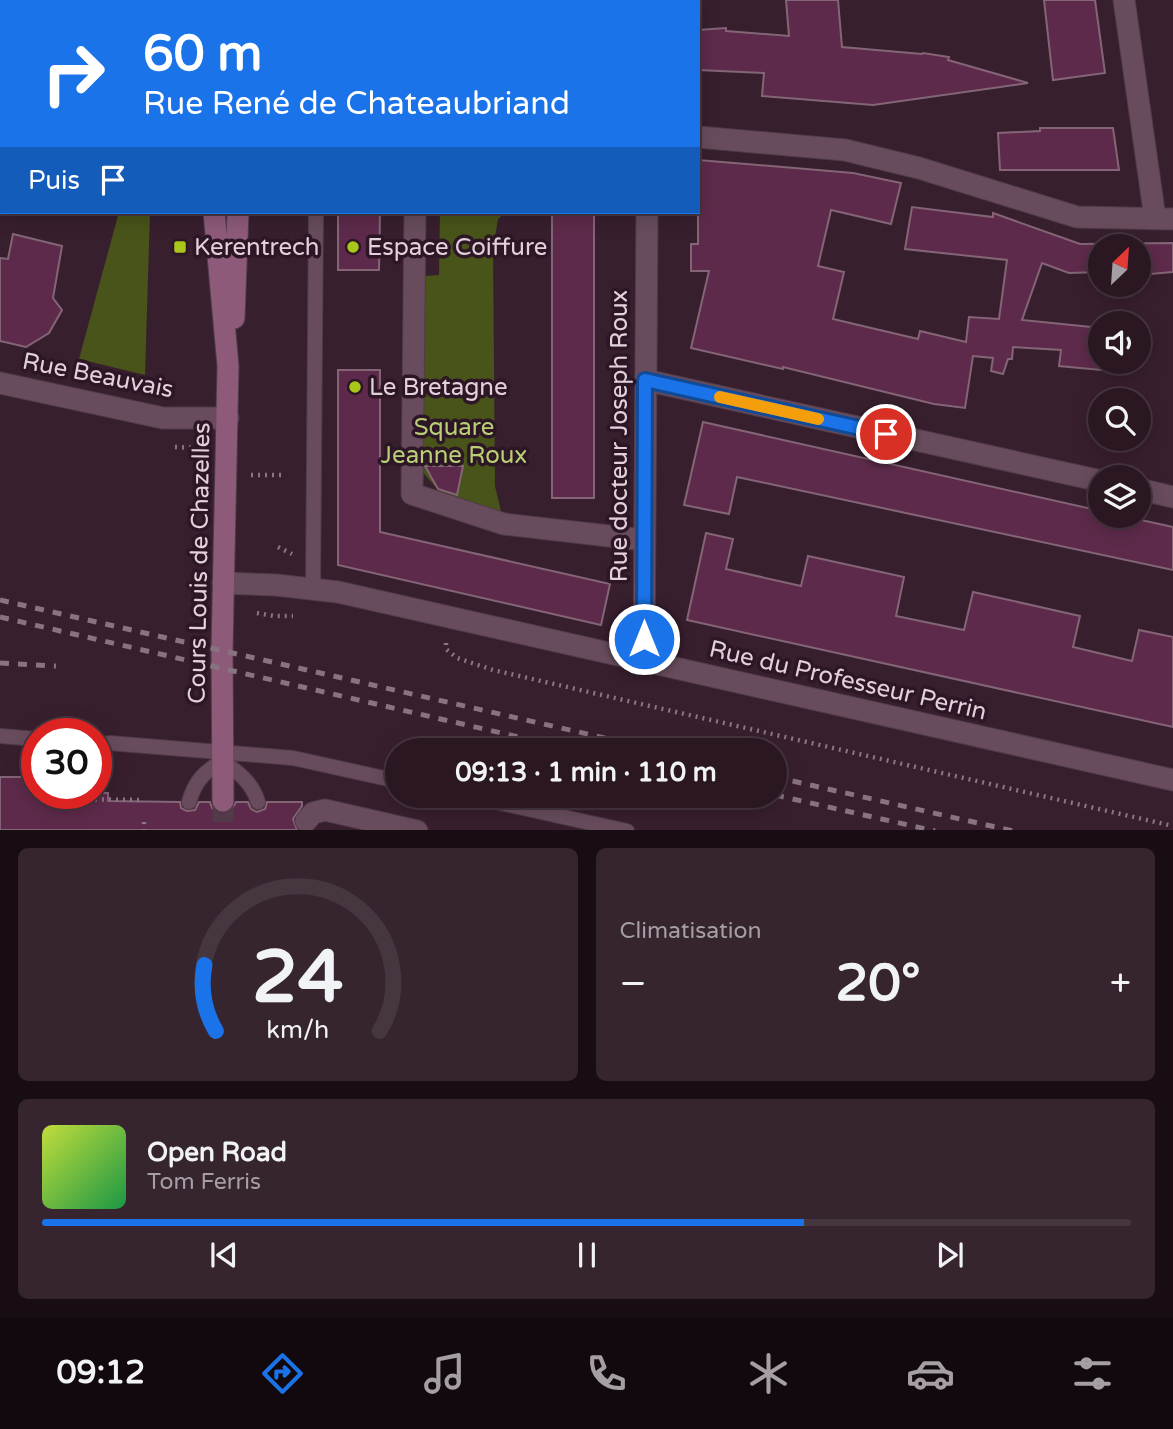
<!DOCTYPE html>
<html lang="fr">
<meta charset="utf-8">
<style>
:root{--surface:#2a1722;--page:#36242f;--text:#f1f3f6;--muted:#a59fa5;--line:#463640;--accent:#1a73e8}
body{margin:0;font-family:"Varela Round",sans-serif;background:var(--page);color:var(--text);height:100vh;display:flex;flex-direction:column;font-size:26px;white-space:nowrap}
*{box-sizing:border-box;margin:0}
p{font-size:23px;color:var(--muted)}
.icon{flex:none;width:38px;height:38px;fill:none;stroke:currentColor;stroke-width:2;stroke-linecap:round;stroke-linejoin:round}
.map{position:relative;height:830px;overflow:hidden}
.sheet{display:flex;flex-direction:column;gap:18px;padding:18px;background:#170d13;flex:1}
.sheet>*{flex:none}
.banner{position:absolute;left:0px;top:0px;width:700px;height:214px;box-shadow:0 4px 18px #0003,0 0 0 2px var(--line);background:#1a73e8;color:#fff;overflow:hidden}
.needle{width:46px;rotate:25deg}
.tools{position:absolute;left:1088px;top:234px;display:grid;gap:14px}
.tools a{display:grid;place-items:center;width:63px;height:63px;border-radius:50%;background:var(--surface);box-shadow:0 4px 18px #0003,0 0 0 2px var(--line);font-size:35px}
.speed{position:absolute;left:21px;top:718px;display:flex;gap:14px;font-size:35px;font-weight:700;text-align:center}
.speed>*{display:grid;place-content:center;width:91px;height:91px;border-radius:50%;background:var(--surface);box-shadow:0 4px 18px #0003,0 0 0 2px var(--line);line-height:1}
.speed .limit{border:10px solid #d22;background:#fff;color:#111}
.pin{position:absolute;display:grid;place-items:center;width:60px;height:60px;color:#fff;margin:-30px;border:4px solid #fff;border-radius:50%;box-shadow:0 2px 7px #0007}
.me{position:absolute;width:77px;margin:-38px;rotate:0deg;stroke-linejoin:round;filter:drop-shadow(0 0 5px #0008)}
.turn{display:flex;align-items:center;gap:24px;height:147px;padding:0 28px;font-size:32px}
.turn .icon{width:91px;height:91px;stroke-width:2.5}
.turn b{display:block;font-size:49px;line-height:60px}
.then{display:flex;align-items:center;height:66px;padding:0 28px;background:#0003;gap:14px;font-size:26px}
.big{font-size:52px;font-weight:700;line-height:1.1}
.sheet .widget{flex:1;display:flex;flex-direction:column;justify-content:center;gap:10px;min-width:0;padding:0 24px;border-radius:10px;background:var(--page)}
.sheet .dial{align-items:center;gap:0}
.dial svg{height:182px;overflow:visible;fill:none;stroke:var(--line);stroke-width:7;stroke-linecap:round;text-anchor:middle}
.dial text{fill:var(--text);stroke:none}
.song{display:flex;align-items:center;gap:21px}
.cover{width:84px;height:84px;border-radius:10px;background:linear-gradient(135deg,hsl(70 70% 55%),hsl(140 70% 35%))}
.played{height:7px;border-radius:4px;background:linear-gradient(90deg,var(--accent) 70%,var(--line) 70%)}
.keys{display:flex;justify-content:space-around;direction:ltr}
.heat{display:flex;justify-content:space-between;align-items:center;font-size:38px;direction:ltr}
.sheet .tiles{flex:1;display:grid;gap:18px;grid-template-columns:1fr 1fr}
.widget:last-child{grid-column:span 2}
.trip{position:absolute;left:385px;top:738px;width:402px;height:70px;border-radius:35px;background:var(--surface);box-shadow:0 4px 18px #0003,0 0 0 2px var(--line);font-weight:700;line-height:70px;text-align:center}
.tab-bar{display:flex;height:112px;justify-content:space-around;align-items:center;background:#11090e;color:var(--muted)}
.tab-bar .icon{width:49px;height:49px}
.tab-bar .current{color:var(--accent)}
.tab-bar b{font-size:32px;color:var(--text)}
.map>svg:first-child{display:block}
.green{fill:#485419}
.building{fill:#5e2a4b;stroke:#836576;stroke-width:2}
.lines{fill:none;stroke-linecap:round;stroke-linejoin:round}
.secondary-tunnel{stroke:#523a48;stroke-width:21;stroke-dasharray:21 10;stroke-linecap:butt}
.lane-casing{stroke:#513c49;stroke-width:16}
.street-casing{stroke:#513c49;stroke-width:23}
.secondary-casing{stroke:#513c49;stroke-width:23}
.path{stroke:#8b7683;stroke-width:4.5;stroke-dasharray:2 5;stroke-linecap:butt}
.lane{stroke:#684c5d;stroke-width:14}
.street{stroke:#684c5d;stroke-width:21}
.secondary{stroke:#8e5a7a;stroke-width:21}
.rail{stroke:#887380;stroke-width:5;stroke-dasharray:9 9;stroke-linecap:butt}
.route-casing{stroke:#114b97;stroke-width:18}
.route{stroke:#1a73e8;stroke-width:12}
.slow{stroke:#f59e0b;stroke-width:12}
.poi-dot{fill:#a9c71b;stroke:#2d1625;stroke-width:2.5}
.labels{text-anchor:middle;stroke-width:7;stroke-linejoin:round;paint-order:stroke}
.poi-label{font-size:24px;fill:#e2d1db;stroke:#2d1625;text-anchor:start}
.street-label{font-size:24px;fill:#e2d1db;stroke:#2d1625}
.park-label{font-size:24px;fill:#b9cf75;stroke:#2d1625}
</style>
<div class="map">
<svg width="1173" height="831" viewBox="0 0 1173 831">
<rect width="100%" height="100%" fill="#381f2e"/>
<!-- green -->
<path class="green" d="M119,212H150L145,375L79,359Z
M440,212H506L498,219L493,250L495,486L504,524L455,509L412,460L414,277L439,275Z"/>
<!-- building -->
<path class="building" d="M786,0H838L842,47L922,54L923,53L949,57L948,60L1028,83L873,105L762,96L764,73L698,70V30L726,28V31L789,36Z
M1044,0H1095L1105,73L1053,80Z
M1040,128H1113L1119,170H1000L998,133L1040,131Z
M698,160L853,173L901,183L891,224L831,210L818,266L844,272L833,319L918,339L920,331L966,342L969,317L999,319L1007,260L905,249L912,207L993,217V213L1080,244L1173,243V272L1139,275V247H1101V272L1069,273L1042,263L1022,320L1101,328V370L1059,366L1061,350L1013,347L1012,359H1008L1003,374L991,371L993,358L973,356L965,408L934,404L783,367V369L691,348L709,271H691V244H698Z
M338,212H380L379,270H338Z
M552,212H594V498H552Z
M13,234L62,246L53,298L62,310L49,333L26,347L0,341V258L8,259Z
M338,370H380V532L610,584L601,625L338,565Z
M703,422L1101,511V516H1123L1173,527V570L737,477L729,514L684,505Z
M425,466H463L457,495L438,489Z
M706,533L733,539L726,569L801,586L808,556L904,577L896,616L964,630L973,592L1080,616L1073,647L1132,661L1139,630L1173,637V727L687,620Z
M0,777H37V793H108V801L180,802L181,808L187,811L195,810L199,802H210L212,808L222,814L230,812L236,802H248L251,809L257,812L265,809L267,802H302V806L293,819L297,830H0Z"/>
<g class="lines">
<!-- secondary-tunnel -->
<path class="secondary-tunnel" d="M223,801V831"/>
<!-- lane casing -->
<g class="lane-casing">
<path id="lane" d="M317,2V0
M313,589L316,212
M0,736L37,739
M109,743L293,758L397,781
M469,796L627,831
M189,802C195,781 204,772 222,761C238,772 252,782 258,802"/>
</g>
<!-- street casing -->
<g class="street-casing">
<path id="street" d="M142,0L145,2
M647,0V2
M1124,0L1155,218
M0,94H2
M698,137L845,150L919,168L1077,217L1173,219
M415,212L412,494L504,524L644,540
M645,380L1101,481
M0,383L163,418H228
M1139,489L1173,497
M223,583L276,585L338,592L1173,780
M644,661L647,212
M306,821L313,813L325,810L417,831"/>
</g>
<!-- secondary casing -->
<g class="secondary-casing">
<path id="secondary" d="M219,0L227,2
M195,2L196,0
M247,2L248,0
M214,212L228,366L222,651L223,801
M234,318L238,212"/>
</g>
<!-- path -->
<path class="path" d="M175,447L198,448V451
M251,475H283
M278,547L292,554
M257,613L274,616H293
M446,643V649L457,658L493,670L1173,826
M60,799L144,800
M144,831V821"/>
<!-- lane -->
<use href="#lane" class="lane"/>
<!-- street -->
<use href="#street" class="street"/>
<!-- secondary -->
<use href="#secondary" class="secondary"/>
<!-- rail -->
<path class="rail" d="M0,600L662,751
M0,617L579,751
M0,663L56,666
M775,777L1013,831
M775,795L935,831"/>
</g>
<g class="lines">
<!-- route casing -->
<g class="route-casing">
<path id="route" d="M644,639L645,380L886,434"/>
</g>
<!-- route -->
<use href="#route" class="route"/>
<!-- slow -->
<path class="slow" d="M720,397L818,419"/>
</g>
<!-- markers -->
<g class="poi-dot">
<rect x="173" y="240" width="14" height="14" rx="3.5"/>
<circle cx="353" cy="247" r="7"/>
<circle cx="355" cy="387" r="7"/>
</g>
<g class="labels">
<!-- poi labels -->
<g class="poi-label">
<text x="194" y="255">Kerentrech</text>
<text x="367" y="255">Espace Coiffure</text>
<text x="369" y="395">Le Bretagne</text>
</g>
<!-- street labels -->
<g class="street-label">
<text transform="translate(98 375) rotate(11)" y="8">Rue Beauvais</text>
<text transform="translate(619 436) rotate(-90)" y="8">Rue docteur Joseph Roux</text>
<text transform="translate(199 563) rotate(-89)" y="8">Cours Louis de Chazelles</text>
<text transform="translate(848 680) rotate(13)" y="8">Rue du Professeur Perrin</text>
</g>
<!-- park labels -->
<g class="park-label">
<text x="454" y="435">Square<tspan x="454" dy="28">Jeanne Roux</tspan></text>
</g>
</g>
</svg>
<div class="tools">
<a><svg class="needle" viewBox="-14 -14 28 28"><path d="M0-13l5 13h-10z" fill="#e53935"/><path d="M0 13l5-13h-10z" fill="#a59fa5"/></svg></a>
<a><svg class="icon" aria-label="sound" viewBox="0 0 24 24"><path d="M4 9h4l5-4v14l-5-4H4zM17 9q2 3 0 6"/></svg></a>
<a><svg class="icon" aria-label="search" viewBox="0 0 24 24"><circle cx="10" cy="10" r="6"/><path d="M15 15l6 6"/></svg></a>
<a><svg class="icon" aria-label="layers" viewBox="0 0 24 24"><path d="M12 4l9 5-9 5-9-5zM3 14l9 5 9-5"/></svg></a>
</div>
<div class="speed"><div class="limit">30</div></div>
<div class="pin" style="left:886px;top:434px;background:#d93025"><svg class="icon" aria-label="arrive" viewBox="0 0 24 24"><path d="M6 21V4h12l-3 4 3 4H6"/></svg></div>
<svg class="me" style="left:644px;top:639px" viewBox="-20 -20 40 40"><circle r="17" fill="#1a73e8" stroke="#fff" stroke-width="3"/><path d="M0-11L8 9 0 5-8 9z" fill="#fff"/></svg>
<div class="trip">09:13 · 1 min · 110 m</div>
<div class="banner">
<div class="turn"><svg class="icon" aria-label="right" viewBox="0 0 24 24"><path d="M7 20v-9h11M14 6l5 5-5 5"/></svg><div><b>60 m</b>Rue René de Chateaubriand</div></div>
<div class="then">Puis<svg class="icon" aria-label="arrive" viewBox="0 0 24 24"><path d="M6 21V4h12l-3 4 3 4H6"/></svg></div>
</div>
</div>
<section class="sheet">
<div class="tiles">
<div class="widget dial"><svg viewBox="0 0 100 80">
<path d="M14 69A42 42 0 1 1 86 69"/>
<path d="M14 69A42 42 0 0 1 9 40" stroke="#1a73e8"/>
<text x="50" y="56" font-size="32" font-weight="700">24</text>
<text x="50" y="72" font-size="11">km/h</text>
</svg></div>
<div class="widget"><p>Climatisation</p>
<div class="heat"><a>−</a><b class="big">20°</b><a>+</a></div>
</div>
<div class="widget">
<div class="song"><i class="cover"></i><div><b>Open Road</b><p>Tom Ferris</p></div></div>
<div class="played"></div>
<div class="keys"><svg class="icon" aria-label="previous" viewBox="0 0 24 24"><path d="M18 5L8 12l10 7zM5 5v14"/></svg><svg class="icon" aria-label="pause" viewBox="0 0 24 24"><path d="M8 5v14M16 5v14"/></svg><svg class="icon" aria-label="next" viewBox="0 0 24 24"><path d="M6 5l10 7-10 7zM19 5v14"/></svg></div>
</div>
</div>
</section>
<nav class="tab-bar">
<b>09:12</b>
<svg class="icon current" aria-label="directions" viewBox="0 0 24 24"><path d="M12 3l9 9-9 9-9-9zM9 14v-3h6M13 9l2 2-2 2"/></svg>
<svg class="icon" aria-label="music" viewBox="0 0 24 24"><path d="M9 18V5l10-2v13"/><circle cx="6" cy="18" r="3"/><circle cx="16" cy="16" r="3"/></svg>
<svg class="icon" aria-label="phone" viewBox="0 0 24 24"><path d="M5 4h4l2 5-3 2q2 4 5 5l2-3 5 2v4C11 20 4 13 5 4z"/></svg>
<svg class="icon" aria-label="climate" viewBox="0 0 24 24"><path d="M12 3v18M4 7l16 10M4 17L20 7"/></svg>
<svg class="icon" aria-label="car" viewBox="0 0 24 24"><path d="M5 17H2v-5l4-1 3-4h7l3 4 3 1v5h-3M9 17h6M6 11h13"/><circle cx="7" cy="17" r="2"/><circle cx="17" cy="17" r="2"/></svg>
<svg class="icon" aria-label="filters" viewBox="0 0 24 24"><path d="M4 7h16M4 17h16"/><circle cx="9" cy="7" r="2"/><circle cx="15" cy="17" r="2"/></svg>
</nav>
